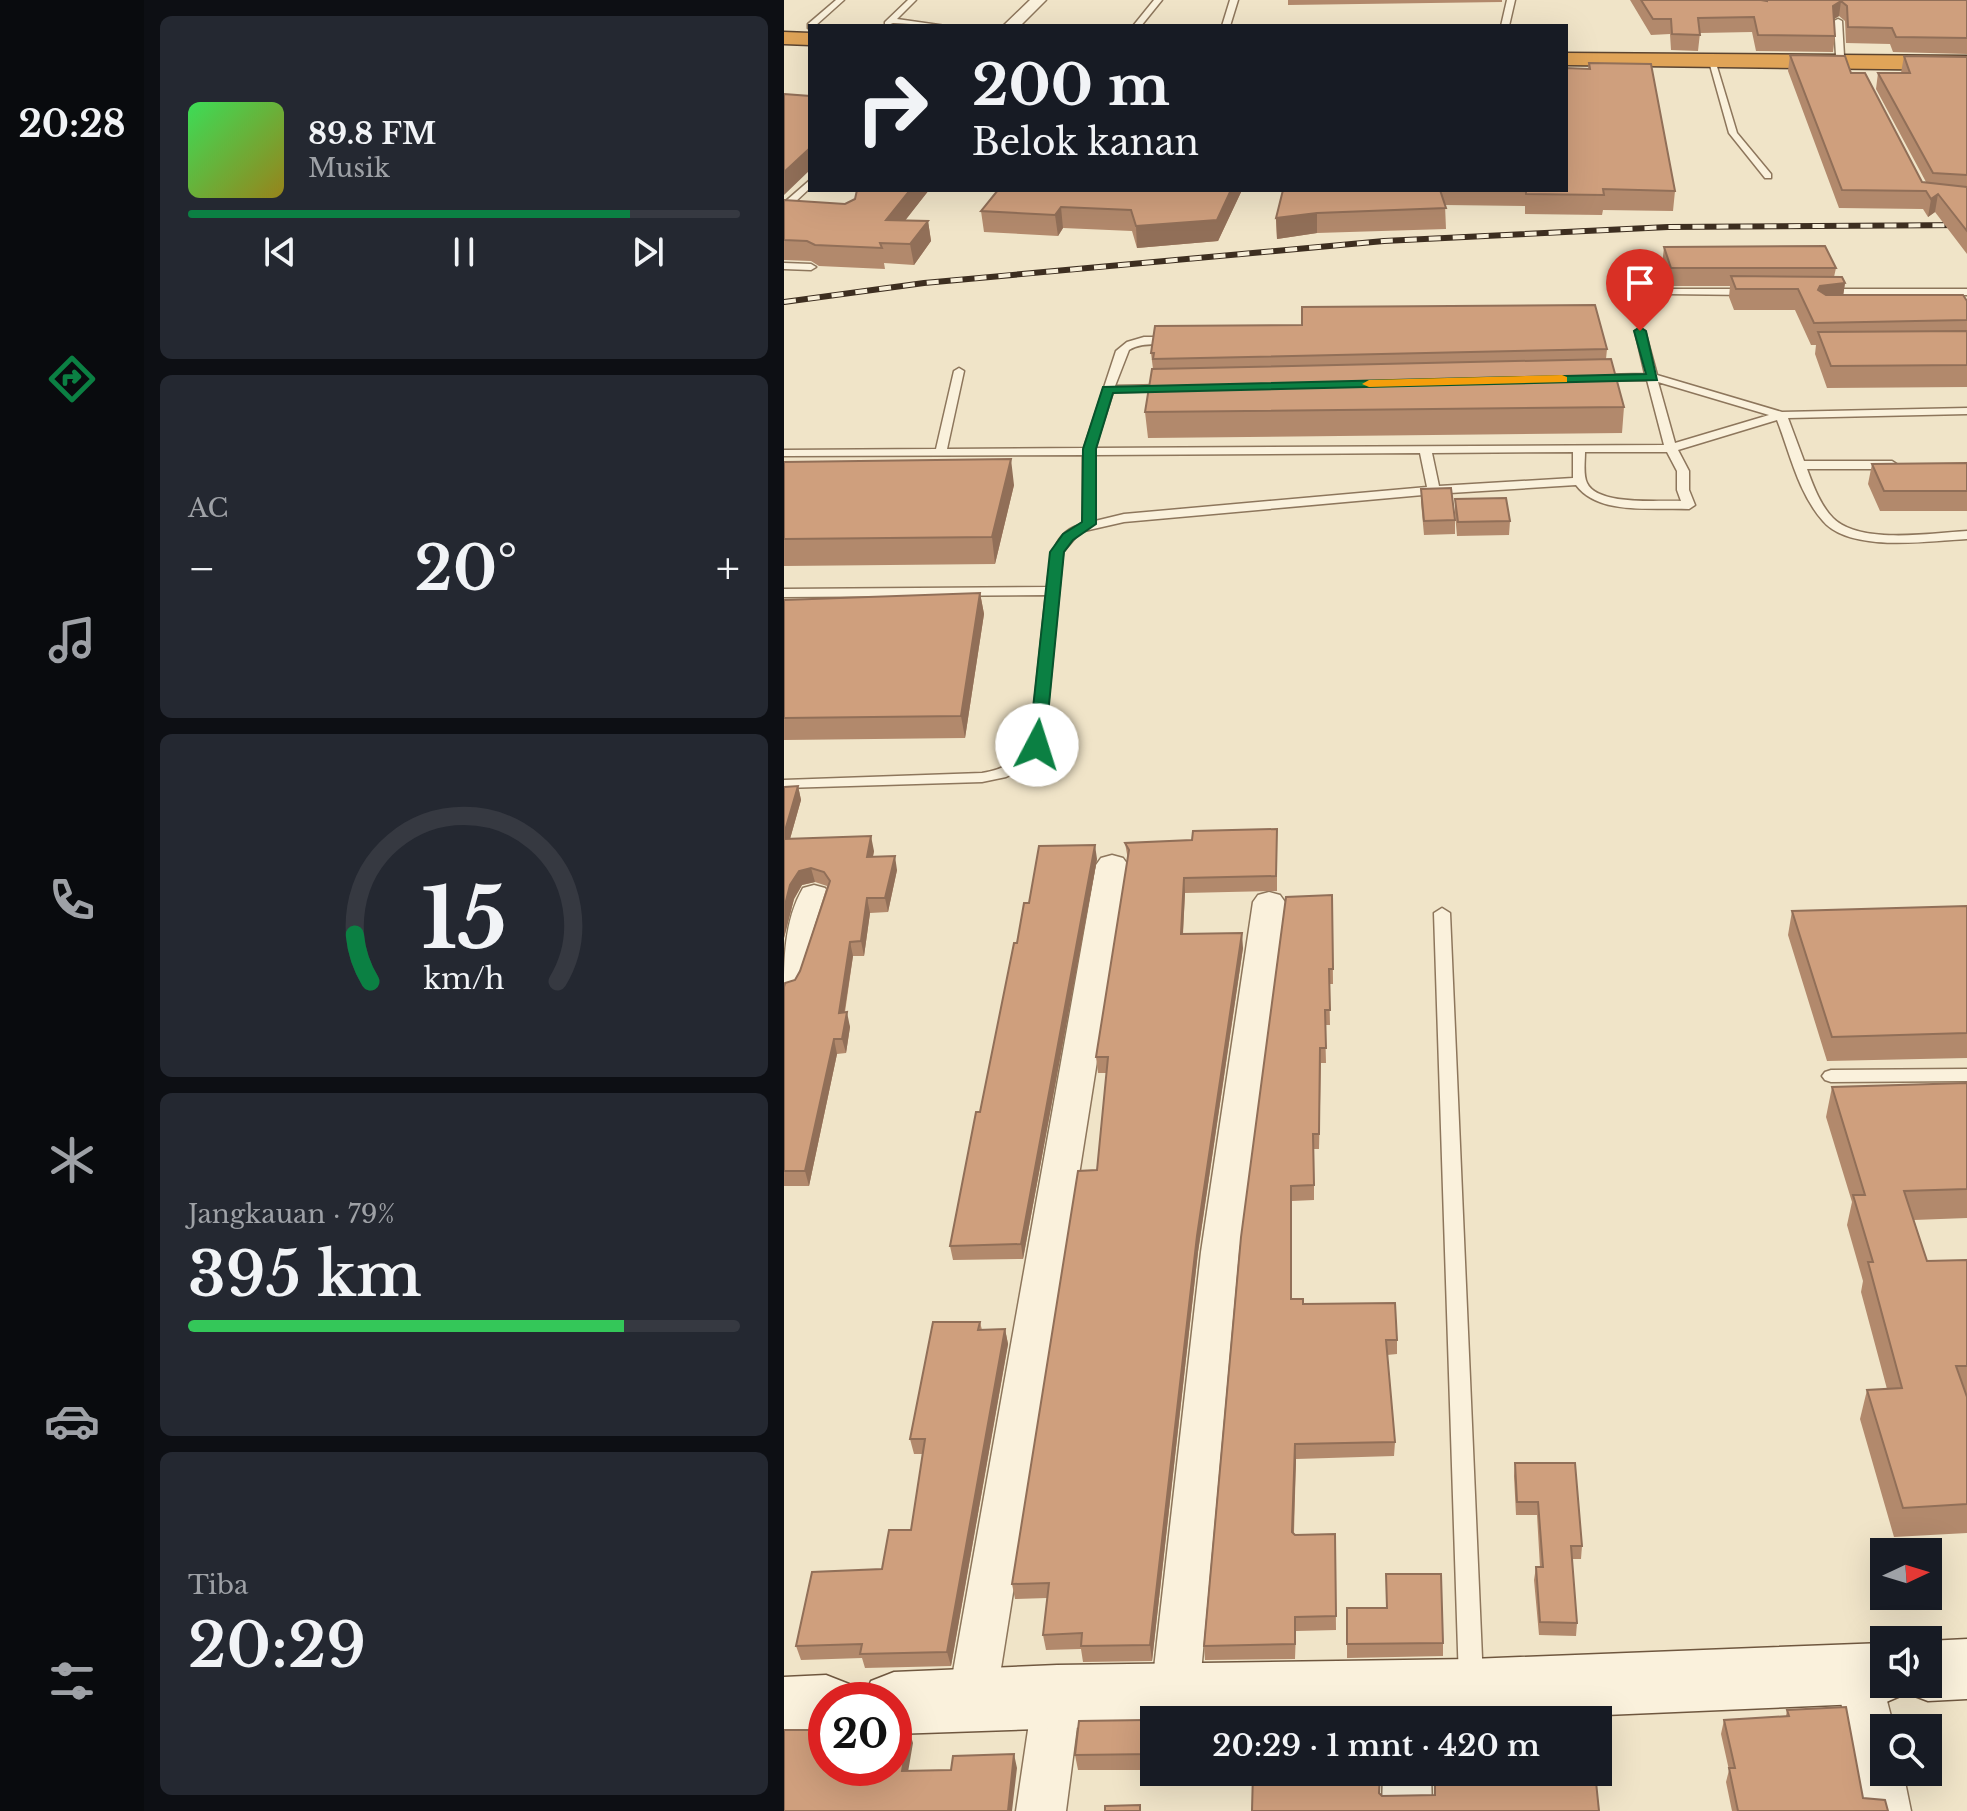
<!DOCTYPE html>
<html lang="id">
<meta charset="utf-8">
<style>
:root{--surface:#171b24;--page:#242831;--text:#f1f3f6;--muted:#9ea1a6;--line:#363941;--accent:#0b8043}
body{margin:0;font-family:"Libre Baskerville",serif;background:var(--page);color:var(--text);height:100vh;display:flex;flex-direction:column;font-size:30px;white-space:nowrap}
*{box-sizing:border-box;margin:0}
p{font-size:26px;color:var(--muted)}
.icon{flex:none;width:44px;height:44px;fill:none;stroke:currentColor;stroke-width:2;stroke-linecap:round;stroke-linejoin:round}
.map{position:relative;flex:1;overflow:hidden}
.side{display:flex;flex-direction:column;gap:16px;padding:16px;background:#0d0f14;width:640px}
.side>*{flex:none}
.hud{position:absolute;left:24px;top:24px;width:760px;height:168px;border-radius:0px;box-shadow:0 8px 32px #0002;background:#171b24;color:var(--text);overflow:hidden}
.needle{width:52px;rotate:86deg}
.buttons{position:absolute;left:1086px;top:1538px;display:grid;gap:16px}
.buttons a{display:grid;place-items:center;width:72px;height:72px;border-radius:0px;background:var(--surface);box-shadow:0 8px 32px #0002;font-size:40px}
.speed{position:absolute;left:24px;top:1682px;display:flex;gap:16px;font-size:40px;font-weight:700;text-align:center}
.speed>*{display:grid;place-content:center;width:104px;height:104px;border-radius:50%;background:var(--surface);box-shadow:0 8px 32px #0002;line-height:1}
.speed .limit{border:12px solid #d22;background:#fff;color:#111}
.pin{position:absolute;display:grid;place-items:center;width:68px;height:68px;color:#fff;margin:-82px -34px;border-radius:50% 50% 50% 0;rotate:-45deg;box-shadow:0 0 8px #0007}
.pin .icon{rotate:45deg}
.me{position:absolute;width:88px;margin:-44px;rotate:5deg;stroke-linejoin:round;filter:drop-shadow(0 0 6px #0008)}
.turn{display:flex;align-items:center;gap:28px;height:168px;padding:0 32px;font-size:36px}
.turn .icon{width:104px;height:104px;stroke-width:2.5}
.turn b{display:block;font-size:56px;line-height:68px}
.big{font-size:60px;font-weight:600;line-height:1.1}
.side .card{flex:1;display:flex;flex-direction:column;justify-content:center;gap:12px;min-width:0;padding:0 28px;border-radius:12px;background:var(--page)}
.side .dial{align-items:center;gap:0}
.dial svg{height:208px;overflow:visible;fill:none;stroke:var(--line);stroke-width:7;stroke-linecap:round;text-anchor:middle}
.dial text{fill:var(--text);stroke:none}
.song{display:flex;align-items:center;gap:24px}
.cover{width:96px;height:96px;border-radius:12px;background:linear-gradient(135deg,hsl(130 70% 55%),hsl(50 70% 35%))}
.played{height:8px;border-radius:4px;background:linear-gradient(90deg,var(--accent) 80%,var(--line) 80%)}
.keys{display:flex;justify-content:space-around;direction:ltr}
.heat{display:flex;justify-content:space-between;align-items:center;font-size:44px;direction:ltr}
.charge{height:12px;border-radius:6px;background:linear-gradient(90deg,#34c759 79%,var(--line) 0)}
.trip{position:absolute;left:356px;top:1706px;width:472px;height:80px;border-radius:0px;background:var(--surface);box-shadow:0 8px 32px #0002;font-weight:600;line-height:80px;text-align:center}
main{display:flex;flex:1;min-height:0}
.tab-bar{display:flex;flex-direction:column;width:144px;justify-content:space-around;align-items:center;background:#090b0e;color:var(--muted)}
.tab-bar .icon{width:56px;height:56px}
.tab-bar .on{color:var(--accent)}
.tab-bar b{font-size:36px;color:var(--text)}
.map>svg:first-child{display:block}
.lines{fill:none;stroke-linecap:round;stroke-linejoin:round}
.lane-casing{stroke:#8d765c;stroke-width:3}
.street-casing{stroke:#8d765c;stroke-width:3}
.secondary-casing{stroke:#6f573f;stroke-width:3}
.highway-casing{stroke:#5b4430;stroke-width:3}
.lane{fill:#faf1dc;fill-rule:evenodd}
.street{fill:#faf1dc;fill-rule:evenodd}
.secondary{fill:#faf1dc;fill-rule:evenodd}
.highway{fill:#e0a458;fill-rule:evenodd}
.rail-casing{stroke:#3d2e20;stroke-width:6}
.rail{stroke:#f7eed8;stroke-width:4;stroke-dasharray:12;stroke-linecap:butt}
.wall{fill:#b2896c}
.shaded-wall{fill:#916f58}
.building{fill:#cf9f7d;stroke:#916f58;stroke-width:2}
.route{fill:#0b8043;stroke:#07532c;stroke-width:2}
.slow{fill:#f59e0b}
</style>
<main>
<nav class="tab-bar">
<b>20:28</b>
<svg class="icon on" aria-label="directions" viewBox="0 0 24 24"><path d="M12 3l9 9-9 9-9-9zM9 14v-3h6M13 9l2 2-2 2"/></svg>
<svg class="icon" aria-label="music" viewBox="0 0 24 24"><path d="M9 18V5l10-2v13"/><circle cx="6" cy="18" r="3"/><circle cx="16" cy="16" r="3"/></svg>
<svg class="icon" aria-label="phone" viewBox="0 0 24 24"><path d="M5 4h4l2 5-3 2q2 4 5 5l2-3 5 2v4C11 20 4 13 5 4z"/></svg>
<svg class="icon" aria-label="climate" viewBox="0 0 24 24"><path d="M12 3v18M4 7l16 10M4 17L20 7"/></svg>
<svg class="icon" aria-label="car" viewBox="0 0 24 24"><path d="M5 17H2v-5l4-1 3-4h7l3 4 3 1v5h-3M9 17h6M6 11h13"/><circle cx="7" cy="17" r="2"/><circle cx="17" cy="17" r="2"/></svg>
<svg class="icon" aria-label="filters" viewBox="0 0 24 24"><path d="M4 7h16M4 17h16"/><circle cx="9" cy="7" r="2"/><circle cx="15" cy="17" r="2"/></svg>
</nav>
<section class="side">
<div class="card">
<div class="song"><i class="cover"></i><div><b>89.8 FM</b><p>Musik</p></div></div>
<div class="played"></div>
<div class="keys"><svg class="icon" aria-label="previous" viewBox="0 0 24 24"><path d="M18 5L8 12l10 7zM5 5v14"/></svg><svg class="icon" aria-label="pause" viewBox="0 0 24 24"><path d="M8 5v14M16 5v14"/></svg><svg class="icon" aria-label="next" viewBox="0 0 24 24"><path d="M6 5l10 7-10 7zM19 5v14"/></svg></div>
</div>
<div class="card"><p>AC</p>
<div class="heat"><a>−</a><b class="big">20°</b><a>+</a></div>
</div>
<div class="card dial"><svg viewBox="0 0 100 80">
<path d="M14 69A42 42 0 1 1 86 69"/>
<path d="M14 69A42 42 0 0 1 8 51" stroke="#0b8043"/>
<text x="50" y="56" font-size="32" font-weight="700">15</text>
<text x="50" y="72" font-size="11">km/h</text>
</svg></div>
<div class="card"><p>Jangkauan · 79%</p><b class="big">395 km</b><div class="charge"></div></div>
<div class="card"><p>Tiba</p><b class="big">20:29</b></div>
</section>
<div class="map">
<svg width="1183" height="1811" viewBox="0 0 1183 1811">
<rect width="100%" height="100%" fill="#f0e4c8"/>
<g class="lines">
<!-- lane casing -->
<g class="lane-casing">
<path id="lane" d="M52,0H60L31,26L24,28V24Z
M124,0H132L113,19L162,26L109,23L101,26V22Z
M370,0H378L357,26H349Z
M446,0H454L446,26H438Z
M723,0H731L725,26H717Z
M1054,19L1058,21L1060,56L1056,58L1052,56L1050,21Z
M924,58L931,60L953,133L987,174V178H981L945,133Z
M26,180V188L10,203L9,210L15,217L7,219L0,211L3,200Z
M0,263L27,264L32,267L27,270L0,269Z
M887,289H965L970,292L965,295L883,294L882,292Z
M1041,289H1183V295L1037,294V290Z
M856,328L861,331L873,375L998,412L1183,408V414L1004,418L1020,461H1108L1114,465L1108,469H1023C1029,485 1036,505 1049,518C1076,545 1148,533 1183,531V539C1145,541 1066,553 1039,521C1014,493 1006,453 993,420L894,450L905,471V490L911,505L905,509C869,507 815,516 792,485L650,494L340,522L296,532L279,552L260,745L238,769L222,777L198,782L0,788V780L198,773C218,770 234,762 246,745L262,595L0,597V589L263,587C266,561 268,531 299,524V455L0,456V450L152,449L170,371L175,368L180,371L163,449L300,448L332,351L343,342L360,337H390L395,340C380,348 361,340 345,350L331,386L386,385L392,388L386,391L329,392L311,448L880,445L863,380L813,381L808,378L813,375L861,374L851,331ZM874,382L985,415L891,443ZM789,452V478L655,486L648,453ZM801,452H883L893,471V490L897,501C874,500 814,506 803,483C799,475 801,461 801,452ZM636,453L643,487L340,514L311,521V455Z
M658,908L666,913L699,1681L695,1689L687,1692L679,1689L675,1681L650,913Z
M1183,1069V1081L1047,1082L1041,1080L1038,1076L1041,1072L1047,1070Z"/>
</g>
<!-- street casing -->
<g class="street-casing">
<path id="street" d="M246,0H262L236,26H219Z
M328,855L339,858L344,865L212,1700L205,1716L188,1722L171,1716L164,1700L312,865L317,858Z
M30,885L41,888L46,895L17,985L12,993L0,996C0,959 0,921 19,888Z
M485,892L496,895L501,902L455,1252L415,1695L408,1711L391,1717L374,1711L367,1695L417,1252L469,902L474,895Z
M1075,1652L1092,1658L1110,1728H1100V1772H1119L1127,1811H1077L1052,1674L1058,1658Z
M273,1674L290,1680L297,1696L282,1811H232L249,1696L256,1680Z
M599,1772H647L648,1811H598Z"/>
</g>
<!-- secondary casing -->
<g class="secondary-casing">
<path id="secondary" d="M1183,1639V1699L1144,1701L1123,1693L1100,1703L702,1720H370V1725L110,1734V1700H79L87,1681L110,1672L273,1665L687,1659L1100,1643V1684H1144V1641Z
M42,1675L65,1684L72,1700H42V1737L0,1739V1677Z"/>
</g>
<!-- highway casing -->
<g class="highway-casing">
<path id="highway" d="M0,32L26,33V45L0,44Z
M782,53L1183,56V70L782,65Z"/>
</g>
<!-- lane -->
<use href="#lane" class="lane"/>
<!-- street -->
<use href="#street" class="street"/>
<!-- secondary -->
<use href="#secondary" class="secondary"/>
<!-- highway -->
<use href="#highway" class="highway"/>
<!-- rail casing -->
<g class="rail-casing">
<path id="rail" d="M0,302L140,283L600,241L884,227L1183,225"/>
</g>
<!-- rail -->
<use href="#rail" class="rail"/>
</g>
<!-- wall -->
<path class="wall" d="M504,0H718V2L504,5Z
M846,0H1183V54L1109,52L1106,44L1062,43L1061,21L1055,16L1050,19L1051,36L1049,52L972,51L968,32L916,33L914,51L887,50L886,34L867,35Z
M1006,55L1067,73L1138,182H1142L1092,89L1094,73H1117L1120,56L1183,57V254L1151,212L1144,217L1139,209L1055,208L1004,71Z
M805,63L891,191L889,211L819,210L818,215L741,214V206L661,205L662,229L533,233L493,239L492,218L499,190H782Z
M73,190H145L121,220L144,221L147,241L130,265L100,263L101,269L35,266L27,261L0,260V200L61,204L71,199Z
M458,190L434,241L353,248L348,231L279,228L274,236L200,232L197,211Z
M880,247L1052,268L1050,277L1061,283L1059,295L1183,301V387L1043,388L1031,354L1032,345H1027L1011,310H950L945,297L946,286H886L878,265Z
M823,349L822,359L840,407L838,433L364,438L361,412L369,369L367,353Z
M0,462L230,485L211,564L0,566Z
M1183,463V511H1096L1084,484L1088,464Z
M637,489L671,520V534L640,535L637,502Z
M671,499L726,521L725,535L673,536L671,513Z
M196,593L200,614L181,738L0,740V600Z
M14,786L17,800L6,839L90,851L89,856L113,870L104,912L86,913L80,956H69L61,1012L66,1027L62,1053L53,1054L25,1186H0V987L11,980L16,971L43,886L31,882L18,885L10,899L0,938V787Z
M493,829V891L401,893L399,934L459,948L414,1252L368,1661L299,1662L297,1649L262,1650L259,1635L263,1598L231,1599L228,1584L313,1170L323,1073H314L312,1057L344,860L341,843L408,840Z
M313,859L239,1259L169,1260L166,1246L233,943L245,903Z
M548,895L549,984H545L546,1025H541L542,1063H537L535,1149H530V1200L508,1201L507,1299L613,1340V1354L603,1355L611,1442L610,1456L512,1459L510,1533L511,1535L551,1534L552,1630L512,1631L511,1659L421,1660L420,1646Z
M1183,906V1058L1043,1061L1004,935L1008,911Z
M1183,1083V1218L1130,1220L1143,1261L1183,1260V1533L1110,1537L1076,1419L1083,1390L1103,1389L1077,1292L1079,1281L1063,1225L1068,1202L1042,1117L1048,1087Z
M196,1322L198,1330L221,1329L224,1344L167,1666L81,1668L78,1658L17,1660L12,1646L98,1569L127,1530L139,1454H130L126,1439Z
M731,1463L798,1546L797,1559H788L793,1623L792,1636L755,1635L750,1580L752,1567H756L753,1515H732L730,1476Z
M659,1643V1656L563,1658V1644Z
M1003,1710L1079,1798L1104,1811H948L942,1782L945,1770L937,1734L940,1720L1002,1716Z
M370,1720V1770H294L291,1755Z
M444,1772H596L595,1793L598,1796L815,1811H468L469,1777H445Z"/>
<!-- shaded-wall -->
<path class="shaded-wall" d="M1057,1L1055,16L1047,21L1049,6Z
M26,148V170L0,195V172Z
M126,190H145L106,240L102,220Z
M447,190H458L434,241L353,248L352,226Z
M1154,194L1151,212L1144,217L1147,199Z
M277,207L279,228L274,236L271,215Z
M533,213V233L493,239L492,218Z
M144,221L147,241L130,265L126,244Z
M1061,283L1058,304L1031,311L1036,286Z
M227,459L230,485L211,564L208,537Z
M196,593L200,614L181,738L177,716Z
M14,786L17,800L2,853L0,844V834Z
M87,836L90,851L86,871L83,857Z
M311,845L313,859L239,1259L237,1244Z
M111,856L113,870L104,912L101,898Z
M27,868L31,882L18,885L10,899L0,938V909L6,885L15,871Z
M400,878L401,893L398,949L397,934Z
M83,898L86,913L80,956L77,941Z
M458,933L459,948L414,1252L368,1661L366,1645L413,1236Z
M66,942L69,956L58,1027L55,1013Z
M63,1012L66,1027L62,1053L58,1039Z
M50,1039L53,1054L25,1186L21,1171Z
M221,1329L224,1344L167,1666L163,1652Z
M511,1444L512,1459L509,1546L508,1532Z
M125,1730L129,1743L122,1784L118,1771Z
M230,1754L233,1768L228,1811H224Z"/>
<!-- building -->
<path class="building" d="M857,0H977L983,1V0H1183V38L1112,37L1108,28L1064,27L1063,6L1057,1L1049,6L1051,36L974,35L970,17L914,18L916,35L888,34L887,19H869Z
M1006,55L1061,56L1067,73H1081L1138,182L1183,187V231L1154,194L1147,199L1142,191L1058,190Z
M1120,56L1183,57V175L1149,173L1094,73H1126Z
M805,63L867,64L891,191L819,189L820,195L742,194V190H782V68L806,69Z
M0,94L26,96V148L0,172Z
M73,190H126L102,220L144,221L126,244L96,243L98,248L31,245L23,241L0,240V200L61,204L71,199Z
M214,190H447L433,220L352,226L347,210L277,207L271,215L197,211Z
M499,190H656L662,208L533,213L492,218Z
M1041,246L1052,268H887L880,247Z
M947,276L1058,277L1061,283L1036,286L1034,290L1042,295H1179L1183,301V320L1030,323L1014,289H952Z
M811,305L823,349L369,359L370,353H367L371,326L518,325V307Z
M1183,331V365L1047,366L1034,332Z
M827,359L840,407L361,412L368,369Z
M227,459L208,537L0,539V462Z
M1183,463V491H1100L1088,464Z
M667,488L671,520L640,521L637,489Z
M722,498L726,521L674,522L671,499Z
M196,593L177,716L0,718V600Z
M14,786L0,834V787Z
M493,829L492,876L400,878L397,934L458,933L413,1236L366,1645L297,1646L298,1633L259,1635L265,1583L228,1584L294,1171L313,1170L324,1057H312L345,850L341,843L408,840L409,831Z
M87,836L83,857L111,856L101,898H83L77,941L66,942L55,1013L63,1012L58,1039H50L21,1171H0V987L1,983L11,980L16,971L46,881L40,872L27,868L15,871L6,885L0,909V839Z
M311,845L237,1244L166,1246L192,1112H196L230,943H233L240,903H245L255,846Z
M548,895L549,969H545L546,1010H541L542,1048H536L535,1134H529L530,1185L507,1186V1299H519V1304L611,1303L613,1340H602L611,1442L511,1444L508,1532L511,1535L551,1534L552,1616L511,1617V1644L420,1646L457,1237L502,897Z
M1183,906V1033L1048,1037L1008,911Z
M1183,1083V1189L1120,1191L1143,1261L1183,1260V1366H1172L1183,1397V1504L1119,1508L1083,1390L1118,1388L1084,1262H1089L1069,1195H1081L1048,1087Z
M149,1322H196L194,1330L221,1329L163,1652L76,1654L78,1644L12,1646L28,1572L98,1569L105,1530H127L141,1439H126Z
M731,1463H791L798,1546H787L793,1623L756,1622L752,1567H759L754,1502H733Z
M602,1574H657L659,1643L563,1644V1608H603Z
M1062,1707L1079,1798L1101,1800L1104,1811H954L945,1768H951L940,1720L1005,1716L1003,1710Z
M609,1708V1720H541V1709Z
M430,1719L370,1720V1754L291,1755L295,1721Z
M0,1730H42V1768H110V1730H125L118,1771L167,1770L169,1756L230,1754L224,1811H0Z
M469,1772H596L595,1793L598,1796L651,1795V1772H811L815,1811H468Z
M356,1805V1811H321V1806Z"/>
<!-- route -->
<path class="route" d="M856,327L862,331L873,380L329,393L312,449V524L289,540L280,552L261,745L253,750L245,745L266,552L279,534L298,522L299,449L319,387L862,374L850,331Z"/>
<!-- slow -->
<path class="slow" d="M778,375L783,377V382L585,387L578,384L585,380Z"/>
</svg>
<div class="buttons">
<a><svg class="needle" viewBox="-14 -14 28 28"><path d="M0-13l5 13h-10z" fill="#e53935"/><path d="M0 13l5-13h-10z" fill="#9ea1a6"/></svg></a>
<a><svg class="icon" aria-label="sound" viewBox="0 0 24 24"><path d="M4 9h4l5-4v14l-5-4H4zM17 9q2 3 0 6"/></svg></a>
<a><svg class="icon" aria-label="search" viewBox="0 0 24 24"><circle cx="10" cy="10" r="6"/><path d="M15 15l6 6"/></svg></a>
</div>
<div class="speed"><div class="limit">20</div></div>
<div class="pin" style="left:856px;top:331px;background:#d93025"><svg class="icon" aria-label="arrive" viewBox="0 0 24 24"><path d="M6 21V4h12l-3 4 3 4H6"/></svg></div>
<svg class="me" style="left:253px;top:745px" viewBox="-20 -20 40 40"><circle r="19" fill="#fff"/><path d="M0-13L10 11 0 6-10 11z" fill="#0b8043"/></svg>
<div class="trip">20:29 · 1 mnt · 420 m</div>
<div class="hud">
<div class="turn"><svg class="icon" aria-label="right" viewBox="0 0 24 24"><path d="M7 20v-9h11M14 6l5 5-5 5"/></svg><div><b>200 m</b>Belok kanan</div></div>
</div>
</div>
</main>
